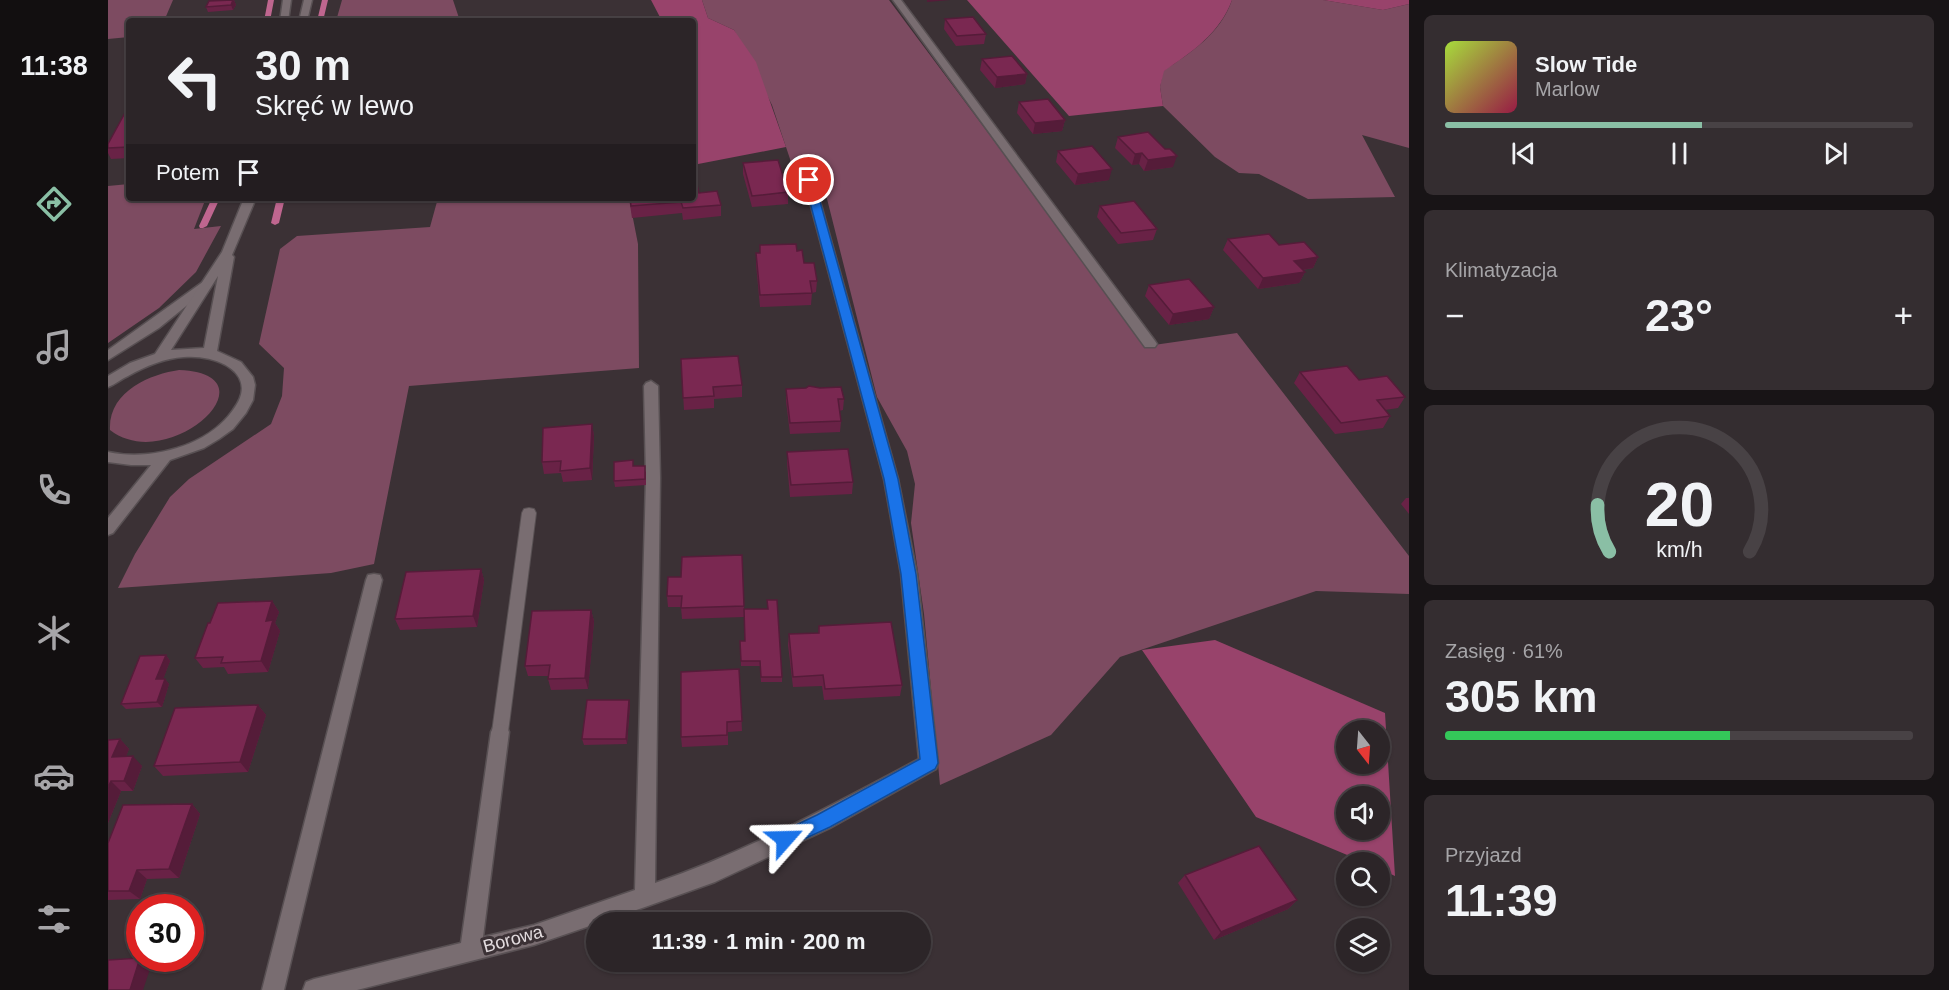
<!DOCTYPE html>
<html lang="pl">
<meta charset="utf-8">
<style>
:root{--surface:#2c2528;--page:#342d30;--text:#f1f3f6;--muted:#a6a5a8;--line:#484245;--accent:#8abfa5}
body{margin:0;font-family:Arial,sans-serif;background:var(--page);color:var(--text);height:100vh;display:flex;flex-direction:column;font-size:22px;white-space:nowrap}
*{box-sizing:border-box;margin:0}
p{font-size:20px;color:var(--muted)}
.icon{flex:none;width:33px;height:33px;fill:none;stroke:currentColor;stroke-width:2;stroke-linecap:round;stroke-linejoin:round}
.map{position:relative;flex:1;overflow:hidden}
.drawer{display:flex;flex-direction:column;gap:15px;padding:15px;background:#181416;width:540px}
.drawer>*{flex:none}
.hud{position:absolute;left:18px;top:18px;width:570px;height:183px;border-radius:6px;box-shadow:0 2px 4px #0004,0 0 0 2px var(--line);background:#2c2528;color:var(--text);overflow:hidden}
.needle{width:39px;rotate:163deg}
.tools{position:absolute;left:1228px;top:720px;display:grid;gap:12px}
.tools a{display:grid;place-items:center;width:54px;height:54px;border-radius:50%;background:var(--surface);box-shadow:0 2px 4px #0004,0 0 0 2px var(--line);font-size:30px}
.speed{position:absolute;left:18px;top:894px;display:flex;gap:12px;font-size:30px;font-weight:700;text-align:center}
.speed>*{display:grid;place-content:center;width:78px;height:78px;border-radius:50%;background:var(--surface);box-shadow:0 2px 4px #0004,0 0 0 2px var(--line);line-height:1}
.speed .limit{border:9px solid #d22;background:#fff;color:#111}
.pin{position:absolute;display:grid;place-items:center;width:51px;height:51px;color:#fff;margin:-26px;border:3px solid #fff;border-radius:50%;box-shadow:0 2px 6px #0007}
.me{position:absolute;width:66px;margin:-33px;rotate:65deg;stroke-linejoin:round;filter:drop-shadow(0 0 4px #0008)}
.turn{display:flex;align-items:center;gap:21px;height:126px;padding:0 30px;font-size:27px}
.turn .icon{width:78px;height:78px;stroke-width:2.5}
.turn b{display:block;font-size:42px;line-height:51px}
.then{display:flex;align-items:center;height:57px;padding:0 30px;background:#0003;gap:12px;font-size:22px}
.big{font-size:45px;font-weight:800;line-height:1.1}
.drawer .tile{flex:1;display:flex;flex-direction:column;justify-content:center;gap:9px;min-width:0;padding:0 21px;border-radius:9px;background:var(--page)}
.drawer .dial{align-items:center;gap:0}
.dial svg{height:156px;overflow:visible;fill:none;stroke:var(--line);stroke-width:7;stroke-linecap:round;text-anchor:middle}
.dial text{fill:var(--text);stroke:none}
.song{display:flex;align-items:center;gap:18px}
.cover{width:72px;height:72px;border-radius:9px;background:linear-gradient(135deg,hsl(80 70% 55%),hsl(340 70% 35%))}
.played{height:6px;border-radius:3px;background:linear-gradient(90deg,var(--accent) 55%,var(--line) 55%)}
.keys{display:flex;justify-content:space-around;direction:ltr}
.heat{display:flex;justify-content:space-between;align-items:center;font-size:33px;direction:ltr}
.charge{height:9px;border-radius:4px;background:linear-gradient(90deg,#34c759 61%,var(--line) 0)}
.trip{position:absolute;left:478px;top:912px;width:345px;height:60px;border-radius:30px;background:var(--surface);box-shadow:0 2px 4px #0004,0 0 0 2px var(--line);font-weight:800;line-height:60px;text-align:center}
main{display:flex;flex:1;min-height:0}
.tab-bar{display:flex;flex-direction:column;width:108px;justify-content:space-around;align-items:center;background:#120f10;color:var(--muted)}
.tab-bar .icon{width:42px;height:42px}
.tab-bar .selected{color:var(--accent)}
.tab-bar b{font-size:27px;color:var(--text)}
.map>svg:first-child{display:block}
.green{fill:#7d4b61}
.forest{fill:#98436b;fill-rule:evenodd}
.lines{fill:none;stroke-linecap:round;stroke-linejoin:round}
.stream{fill:#bf668f;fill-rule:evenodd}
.service-casing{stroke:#585053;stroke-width:2}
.minor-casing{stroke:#585053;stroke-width:3}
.tertiary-casing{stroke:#585053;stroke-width:3}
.secondary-casing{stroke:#585053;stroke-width:3}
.service{fill:#796d71;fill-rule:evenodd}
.minor{fill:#796d71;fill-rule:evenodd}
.tertiary{fill:#796d71;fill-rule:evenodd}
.secondary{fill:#796d71;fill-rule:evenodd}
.wall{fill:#692246}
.shaded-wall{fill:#551c39}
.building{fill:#7a2851;stroke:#551c39;stroke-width:1.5}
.route{fill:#1a73e8;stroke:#114b97;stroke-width:1.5}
.labels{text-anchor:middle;stroke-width:6;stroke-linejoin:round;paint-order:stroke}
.near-street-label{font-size:18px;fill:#e3dcdf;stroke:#3b3135}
</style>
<main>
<nav class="tab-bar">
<b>11:38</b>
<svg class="icon selected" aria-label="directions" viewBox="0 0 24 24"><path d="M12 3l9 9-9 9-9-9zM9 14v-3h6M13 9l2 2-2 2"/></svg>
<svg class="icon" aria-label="music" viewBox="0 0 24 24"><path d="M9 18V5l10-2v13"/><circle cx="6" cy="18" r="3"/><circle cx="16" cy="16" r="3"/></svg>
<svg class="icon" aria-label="phone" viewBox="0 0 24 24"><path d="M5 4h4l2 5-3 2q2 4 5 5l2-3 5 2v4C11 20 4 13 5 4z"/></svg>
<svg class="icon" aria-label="climate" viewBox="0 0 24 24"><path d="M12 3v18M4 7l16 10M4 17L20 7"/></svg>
<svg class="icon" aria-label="car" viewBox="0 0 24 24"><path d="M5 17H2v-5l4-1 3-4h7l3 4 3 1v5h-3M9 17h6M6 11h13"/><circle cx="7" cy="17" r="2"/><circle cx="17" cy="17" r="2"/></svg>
<svg class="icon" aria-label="filters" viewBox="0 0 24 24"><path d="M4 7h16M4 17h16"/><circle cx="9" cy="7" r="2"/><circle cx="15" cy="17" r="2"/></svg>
</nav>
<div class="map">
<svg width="1301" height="990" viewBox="0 0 1301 990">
<rect width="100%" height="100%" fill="#3b3135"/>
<!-- green -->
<path class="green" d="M0,0H65L56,21H21V37L0,39Z
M234,0H345L352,21H228Z
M594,0H781L1039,346L1129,333L1301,556V594L1208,591L1012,657L943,735L832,785L816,614L803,523L807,484L799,451L769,397L714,179L702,175L688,177L664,105L626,30L600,18Z
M1124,0H1215L1275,10L1301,4V148L1254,135L1287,197L1200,199L1151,174L1131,173L1107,157L1055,106L1052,87L1055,71C1083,53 1113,33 1124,0Z
M21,184V198H98L86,229L113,226L88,272L51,308L0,343V186Z
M330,198H521L530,244L531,368L301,386L266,564L223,573L10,588L27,554L62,497L81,479L163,424L174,396L176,368L151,344L172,249L189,236L322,227Z
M71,370C171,374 61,476 2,430C0,391 43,374 71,370Z"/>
<!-- forest -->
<path class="forest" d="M543,0H594L600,18L626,30L648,62L678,147L585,165V21H554Z
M859,0H1124C1112,33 1084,52 1056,71L1052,87L1055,106L961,116Z
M1215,0H1301V4L1275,10Z
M1107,640L1277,713L1287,876L1272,869V862H1256L1148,817L1034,650ZM1239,730H1272V764H1239ZM1239,796H1272V830H1239Z"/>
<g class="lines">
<!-- stream -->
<path class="stream" d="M160,0H166L162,21H156Z
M214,0H220L215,21H209Z
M104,198H112L99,226L95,228H92L91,226Z
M169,198H177L171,223L167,225L163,223Z"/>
<!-- service casing -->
<g class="service-casing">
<path id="service" d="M421,508L426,509L428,513L400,732L398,737L392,739L386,737L384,732L414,513L416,509Z"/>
</g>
<!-- minor casing -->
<g class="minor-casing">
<path id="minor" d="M785,0H793L1047,341L1049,344L1047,347H1037Z
M701,177L706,180L790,479L809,574L830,763L828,769L722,828L607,882L537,907L426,945L249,990H195L198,982L206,979L353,943L383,732L386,726L392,724L398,726L401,732L375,937L426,925L527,890L538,478L536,386L538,383L543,381L550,386L552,478L547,883C640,851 725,805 811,759L793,574L776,479L696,180Z
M266,574L272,575L274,580L176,990H154L258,580L260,575Z"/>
</g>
<!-- tertiary casing -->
<g class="tertiary-casing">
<path id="tertiary" d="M99,279L105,283L103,286L51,328L0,360V350Z"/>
</g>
<!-- secondary casing -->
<g class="secondary-casing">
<path id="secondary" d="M175,0H183L180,21H172Z
M196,0H204L199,21H191Z
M136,198H148L124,255L126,257L109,351L133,362L145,377L147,385L145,400L138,413L125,429L111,439L96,448L62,460L5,533L0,535V518L43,465H23L0,462V452C42,461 99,447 125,410C153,373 108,354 76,357C57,358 38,366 20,376C13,379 8,384 0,387V376L22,363L47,354L114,252ZM110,276L96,348L63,350Z"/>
</g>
<!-- service -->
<use href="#service" class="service"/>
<!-- minor -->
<use href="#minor" class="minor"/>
<!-- tertiary -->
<use href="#tertiary" class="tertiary"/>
<!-- secondary -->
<use href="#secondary" class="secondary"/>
</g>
<!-- wall -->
<path class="wall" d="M126,0L128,5L125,10L100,12L98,7Z
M837,19L878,34L876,44L848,46L836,29Z
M874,59L919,74L917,84L887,88L872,70Z
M911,102L957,120L954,131L925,134L909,113Z
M21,111V158L3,159L0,153V144Z
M1010,137L1065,167L1036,171L1031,164L1024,165L1007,148Z
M950,151L1001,180L967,185L948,162Z
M635,163L680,192V204L644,207L635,174Z
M591,193L613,205V216L575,220L574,213L524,218L521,198H585Z
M992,206L1049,229L1045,240L1010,244L989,217Z
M1120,239L1171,245L1210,257L1205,268L1195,270L1197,272L1191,283L1150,289L1115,250Z
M652,245L689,251L696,263L709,281L708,292L704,293L703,305L652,307L648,264V253H652Z
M1041,285L1106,307L1101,319L1061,325L1037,296Z
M573,359L634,385V397L606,399V408L576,410Z
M1192,372L1251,380L1297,397L1290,408L1277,410L1282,416L1275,428L1227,434L1186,383Z
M678,389L736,399L735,410L731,411L733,421L732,432L682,434L678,401Z
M484,424L486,436L484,480L455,482L453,473L436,474L434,462Z
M679,452L745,482L744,494L682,497L679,463Z
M526,466L538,472V485L507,487L506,481Z
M1298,498H1301V514L1293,504Z
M634,555L636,609H660L659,600L674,677V682H653L652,666H633L632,641H637L636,617L574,619L573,607H560L559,596L573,577Z
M373,569L376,580L369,627L292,630L287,619Z
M164,601L171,612L167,623L172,631L160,672L120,674L116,667L95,668L87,658L102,623Z
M483,610L486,621L480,689L443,690L440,679V676H420L417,666Z
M711,626L794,685L792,696L716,700L714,686L685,687L680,645L681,634L710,633Z
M58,655L62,661L55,679H57L61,684L54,707L18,709L13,704Z
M631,669L634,731L620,732V745L574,747L573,737Z
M521,700L522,705L519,744L476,745L474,739Z
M150,705L158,715L140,772L55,776L46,766Z
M12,739L21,749L18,756L34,766L25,791H13L0,823V740Z
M84,804L92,814L71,878L39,879L32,899L0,900V843Z
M1077,875L1189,900L1180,909L1106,940L1070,883Z"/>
<!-- shaded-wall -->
<path class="shaded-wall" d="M126,0L128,5L125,10L123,5Z
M819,0H842L819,2Z
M919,74L917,84L887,88L889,77Z
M957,120L954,131L925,134L927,123Z
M1034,153L1031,164L1024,165L1027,154Z
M1069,156L1065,167L1036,171L1040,160Z
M1004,169L1001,180L967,185L970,174Z
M1210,257L1205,268L1181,272L1186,261Z
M1197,272L1191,283L1150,289L1155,278Z
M1106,307L1101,319L1061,325L1065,314Z
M484,424L486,436L484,480L482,468Z
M373,569L376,580L369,627L365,616Z
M164,601L171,612L167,623L172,631L160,672L153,661L158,621Z
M483,610L486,621L480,689L477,678Z
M58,655L62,661L53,685L48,679Z
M57,679L61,684L54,707L49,702Z
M521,700L522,705L519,744L518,739Z
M150,705L158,715L140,772L132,762Z
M12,739L21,749L14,767L4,757Z
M25,756L34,766L25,791L16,781Z
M3,781L13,791L0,823V788Z
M84,804L92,814L71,878L61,869Z
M29,870L39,879L32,899L21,891Z
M1189,900L1180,909L1106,940L1113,932Z
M32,958L43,966L35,990H22Z"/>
<!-- building -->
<path class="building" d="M125,0L123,5L98,7L101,1Z
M865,17L878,34L849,36L837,19Z
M904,56L919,74L889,77L874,59Z
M940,99L957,120L927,123L911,102Z
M18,111H21V147L0,148V144Z
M1040,132L1057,149H1062L1069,156L1040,160L1034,153L1027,154L1010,137Z
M984,146L1004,169L970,174L950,151Z
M670,160L680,192L644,196L635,163Z
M585,177H587L591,193L609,191L613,205L575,208L573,202L523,206L522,198H585Z
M1026,201L1049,229L1013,233L992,206Z
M1161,234L1171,245L1196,242L1210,257L1186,261L1197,272L1155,278L1120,239Z
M688,244L689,251L694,250L696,263H706L709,281H702L704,293L652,295L648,253H652V245Z
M1081,279L1106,307L1065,314L1041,285Z
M630,356L634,385L605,387L606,396L575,398L573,359Z
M1239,366L1251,380L1279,376L1297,397L1269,400L1282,416L1233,423L1192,372Z
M701,386L712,388L733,387L736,399H730L733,421L682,423L678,389L698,388Z
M484,424L482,468L452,471L453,461L434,462L435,428Z
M740,449L745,482L683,485L679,452Z
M525,460V466H537V479L506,481V462Z
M634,555L636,606L573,608L574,596H559L560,577H573L574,557Z
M373,569L365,616L287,619L298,572Z
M659,600H669L674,677H653L652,661H633L632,641H637L636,609H660Z
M164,601L158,621L165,620L153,661L113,663L115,657L87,658L100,623H102L110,603Z
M483,610L477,678L440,679L442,665L417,666L424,611Z
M783,622L794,685L717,689L715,675L685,677L681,634L711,633V626Z
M58,655L48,679H57L49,702L13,704L32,656Z
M631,669L634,721L619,722V735L573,737V672Z
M479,700H521L518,739H474Z
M150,705L132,762L46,766L67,708Z
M12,739L4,757L25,756L16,781H3L0,788V740Z
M84,804L61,869L29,870L21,891H0V843L15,805Z
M1151,846L1189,900L1113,932L1077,875Z
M32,958L22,990H0V960Z"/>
<!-- route -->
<path class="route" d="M701,177L706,180L790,479L808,574L830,763L827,769L722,827L677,848L671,845L668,839L671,833L709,815L812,759L793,574L776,479L696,180Z"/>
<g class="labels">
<!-- near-street labels -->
<g class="near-street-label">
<text transform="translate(405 939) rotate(-15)" y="6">Borowa</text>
</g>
</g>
</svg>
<div class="tools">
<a><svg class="needle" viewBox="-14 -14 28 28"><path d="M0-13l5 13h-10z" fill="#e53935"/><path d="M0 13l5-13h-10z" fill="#a6a5a8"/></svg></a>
<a><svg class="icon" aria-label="sound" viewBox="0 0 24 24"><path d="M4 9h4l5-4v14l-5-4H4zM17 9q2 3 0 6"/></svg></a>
<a><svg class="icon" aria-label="search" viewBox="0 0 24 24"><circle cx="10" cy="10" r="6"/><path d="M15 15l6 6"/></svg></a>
<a><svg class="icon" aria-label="layers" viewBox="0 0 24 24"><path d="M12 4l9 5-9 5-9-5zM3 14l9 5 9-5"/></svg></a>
</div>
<div class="speed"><div class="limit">30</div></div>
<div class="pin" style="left:701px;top:180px;background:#d93025"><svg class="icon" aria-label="arrive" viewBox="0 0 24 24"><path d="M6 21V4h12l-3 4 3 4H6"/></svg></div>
<svg class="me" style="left:677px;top:839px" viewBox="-20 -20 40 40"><path d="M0-17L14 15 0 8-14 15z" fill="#1a73e8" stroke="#fff" stroke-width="4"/></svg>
<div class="trip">11:39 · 1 min · 200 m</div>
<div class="hud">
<div class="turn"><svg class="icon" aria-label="left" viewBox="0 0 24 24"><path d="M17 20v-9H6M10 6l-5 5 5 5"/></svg><div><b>30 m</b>Skręć w lewo</div></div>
<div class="then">Potem<svg class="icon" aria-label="arrive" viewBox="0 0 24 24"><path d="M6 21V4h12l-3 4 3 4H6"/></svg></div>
</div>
</div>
<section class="drawer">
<div class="tile">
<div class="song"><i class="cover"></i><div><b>Slow Tide</b><p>Marlow</p></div></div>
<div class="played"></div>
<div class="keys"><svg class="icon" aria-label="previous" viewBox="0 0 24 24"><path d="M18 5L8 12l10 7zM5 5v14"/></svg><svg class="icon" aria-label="pause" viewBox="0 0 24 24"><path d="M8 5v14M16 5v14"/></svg><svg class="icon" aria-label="next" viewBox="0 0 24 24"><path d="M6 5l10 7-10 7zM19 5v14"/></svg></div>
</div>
<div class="tile"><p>Klimatyzacja</p>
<div class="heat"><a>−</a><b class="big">23°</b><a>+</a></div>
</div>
<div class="tile dial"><svg viewBox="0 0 100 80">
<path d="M14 69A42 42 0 1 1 86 69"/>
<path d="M14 69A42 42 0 0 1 8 45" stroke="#8abfa5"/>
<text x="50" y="56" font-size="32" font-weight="700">20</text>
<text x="50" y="72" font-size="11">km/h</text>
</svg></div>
<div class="tile"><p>Zasięg · 61%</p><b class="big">305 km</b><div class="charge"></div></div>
<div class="tile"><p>Przyjazd</p><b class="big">11:39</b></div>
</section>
</main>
